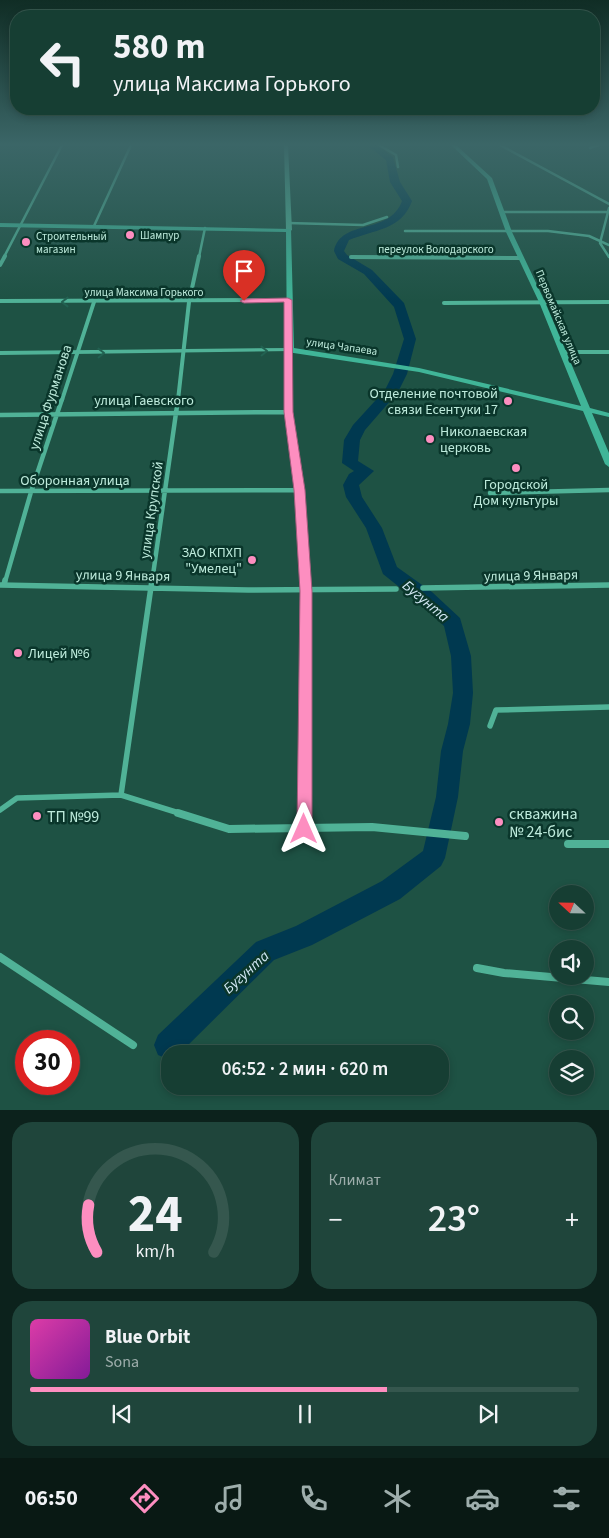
<!DOCTYPE html>
<html lang="ru">
<meta charset="utf-8">
<style>
:root{--surface:#163e33;--page:#1f453b;--text:#f1f3f6;--muted:#9eaeac;--line:#35574e;--accent:#fd8ec0}
body{margin:0;font-family:"Source Sans 3",sans-serif;background:var(--page);color:var(--text);height:100vh;display:flex;flex-direction:column;font-size:19px;white-space:nowrap}
*{box-sizing:border-box;margin:0}
p{font-size:16px;color:var(--muted)}
.icon{flex:none;width:28px;height:28px;fill:none;stroke:currentColor;stroke-width:2;stroke-linecap:round;stroke-linejoin:round}
.map{position:relative;height:1110px;overflow:hidden}
.drawer{display:flex;flex-direction:column;gap:12px;padding:12px;background:#0c221c;flex:1}
.drawer>*{flex:none}
.guide{position:absolute;left:10px;top:10px;width:590px;height:105px;border-radius:20px;box-shadow:0 2px 8px #0003,0 0 0 1px var(--line);background:#163e33;color:var(--text);overflow:hidden}
.needle{width:32px;rotate:292deg}
.fabs{position:absolute;left:549px;top:885px;display:grid;gap:10px}
.fabs a{display:grid;place-items:center;width:45px;height:45px;border-radius:50%;background:var(--surface);box-shadow:0 2px 8px #0003,0 0 0 1px var(--line);font-size:25px}
.speed{position:absolute;left:15px;top:1030px;display:flex;gap:10px;font-size:25px;font-weight:700;text-align:center}
.speed>*{display:grid;place-content:center;width:65px;height:65px;border-radius:50%;background:var(--surface);box-shadow:0 2px 8px #0003,0 0 0 1px var(--line);line-height:1}
.speed .limit{border:8px solid #d22;background:#fff;color:#111}
.pin{position:absolute;display:grid;place-items:center;width:42px;height:42px;color:#fff;margin:-51px -21px;border-radius:50% 50% 50% 0;rotate:-45deg;box-shadow:0 0 5px #0007}
.pin .icon{rotate:45deg}
.me{position:absolute;width:55px;margin:-28px;rotate:0deg;stroke-linejoin:round;filter:drop-shadow(0 0 4px #0008)}
.turn{display:flex;align-items:center;gap:18px;height:105px;padding:0 20px;font-size:22px}
.turn .icon{width:65px;height:65px;stroke-width:2.5}
.turn b{display:block;font-size:35px;line-height:42px}
.big{font-size:38px;font-weight:600;line-height:1.1}
.drawer .card{flex:1;display:flex;flex-direction:column;justify-content:center;gap:8px;min-width:0;padding:0 18px;border-radius:20px;background:var(--page)}
.drawer .dial{align-items:center;gap:0}
.dial svg{height:130px;overflow:visible;fill:none;stroke:var(--line);stroke-width:7;stroke-linecap:round;text-anchor:middle}
.dial text{fill:var(--text);stroke:none}
.song{display:flex;align-items:center;gap:15px}
.cover{width:60px;height:60px;border-radius:8px;background:linear-gradient(135deg,hsl(320 70% 55%),hsl(290 70% 35%))}
.played{height:5px;border-radius:2px;background:linear-gradient(90deg,var(--accent) 65%,var(--line) 65%)}
.keys{display:flex;justify-content:space-around;direction:ltr}
.heat{display:flex;justify-content:space-between;align-items:center;font-size:28px;direction:ltr}
.drawer .tiles{flex:1;display:grid;gap:12px;grid-template-columns:1fr 1fr}
.card:last-child{grid-column:span 2}
.trip{position:absolute;left:161px;top:1045px;width:288px;height:50px;border-radius:20px;background:var(--surface);box-shadow:0 2px 8px #0003,0 0 0 1px var(--line);font-weight:600;line-height:50px;text-align:center}
.tab-bar{display:flex;height:80px;justify-content:space-around;align-items:center;background:#091914;color:var(--muted)}
.tab-bar .icon{width:35px;height:35px}
.tab-bar .active{color:var(--accent)}
.tab-bar b{font-size:22px;color:var(--text)}
.map>svg:first-child{display:block}
.lines{fill:none;stroke-linecap:round;stroke-linejoin:round}
.river{fill:#003950;fill-rule:evenodd}
.minor-far4{stroke:#50b297;stroke-width:2.5}
.minor-far3{stroke:#50b297;stroke-width:4}
.minor-far2{stroke:#50b297;stroke-width:4.5}
.minor-far1{stroke:#50b297;stroke-width:5.5}
.minor{stroke:#50b297;stroke-width:8}
.tertiary{fill:#50b297;fill-rule:evenodd}
.secondary{fill:#40b598;fill-rule:evenodd}
.oneway{stroke:#226151}
.route{fill:#fd8ec0;stroke:#a45c7d}
.poi-dot{fill:#fd8ec0;stroke:#0a362b;stroke-width:2}
.labels{text-anchor:middle;stroke-width:5;stroke-linejoin:round;paint-order:stroke}
.far-poi-label{font-size:11px;fill:#beebdc;stroke:#0a362b;text-anchor:start}
.far-street-label{font-size:11px;fill:#beebdc;stroke:#0a362b}
.poi-label{font-size:14px;fill:#beebdc;stroke:#0a362b;text-anchor:end}
.street-label{font-size:14px;fill:#beebdc;stroke:#0a362b}
.water-label{font-size:15px;font-style:italic;fill:#d2e8f4;stroke:#0a362b}
.near-poi-label{font-size:16px;fill:#beebdc;stroke:#0a362b;text-anchor:start}
</style>
<div class="map">
<svg width="609" height="1111" viewBox="0 0 609 1111">
<rect width="100%" height="100%" fill="#1e5244"/>
<g class="lines">
<!-- river -->
<path class="river" d="M367,145H377L393,157L400,182L412,201C402,230 373,230 349,240L344,251L347,255L372,270L404,303L416,339L407,374L398,392L365,430L360,440L358,461L374,471L359,485L362,497L382,528L397,567L432,592L460,618L471,656L473,693L470,724L463,751L458,797L445,858L441,866L400,899L312,945L274,960L179,1054H170L168,1059L158,1055L154,1045L158,1035L256,942L296,926L382,881L423,851L436,797L441,751L448,724L453,693L451,656L444,626L418,602L383,574L366,528L346,497L343,485L349,474L354,471L342,463L344,440L353,425L385,390L393,374L404,339L394,307L364,274L338,259L334,251C341,218 389,236 402,201L390,182L386,160Z"/>
<!-- minor-far4 -->
<path class="minor-far4" d="M379,145L396,155L398,167
M500,145L609,204
M590,148L599,145
M609,208L600,243L609,257
M503,212H607
M288,223L363,225L387,217
M94,226L131,145
M405,231H548L589,236L609,245
M4,257L62,145
M199,257L205,228
M351,257H434"/>
<!-- minor-far3 -->
<path class="minor-far3" d="M351,257L521,258
M0,265L5,256
M444,303L609,302
M562,352H609
M62,400L94,302
M178,400L189,302L199,256
M288,400L290,350"/>
<!-- minor-far2 -->
<path class="minor-far2" d="M288,399V412L300,490L305,582
M0,415L288,412
M0,491L300,490
M490,493L609,490
M5,582L31,492L62,399
M152,582L178,399"/>
<!-- minor-far1 -->
<path class="minor-far1" d="M0,585L248,590L396,589
M4,585L5,580
M423,588L609,585
M490,726L496,710L609,707
M121,795L152,580
M0,810L17,798L121,795L182,814
M304,814L305,580"/>
<!-- minor -->
<path class="minor" d="M178,813L229,829L372,827L465,836
M304,829V813
M568,844H609
M0,957L133,1045
M477,968L504,973L609,982"/>
<!-- tertiary -->
<path class="tertiary" d="M284,145H288L292,230L289,232L286,230Z
M0,299L288,298L291,300L288,302L0,303Z
M290,348L293,350L292,351L0,355V351Z"/>
<!-- secondary -->
<path class="secondary" d="M451,145H456L492,178L512,232L545,302L590,408L609,413V417L592,413L609,453V467L605,464L583,411L419,372L287,352L286,232L0,227V223L291,229L294,348L419,368L581,406L539,302L506,232L487,179Z"/>
</g>
<!-- one-way arrows -->
<defs><path id="oneway-chevron" d="M-2-3.5L2.5 0L-2 3.5" fill="none" stroke-width="1.6" stroke-linecap="round" stroke-linejoin="round" transform="scale(1.25)"/></defs>
<g class="oneway">
<use href="#oneway-chevron" transform="translate(65 302) rotate(-180)"/>
<use href="#oneway-chevron" transform="translate(264 351) rotate(-1)"/>
<use href="#oneway-chevron" transform="translate(101 353) rotate(-1)"/>
</g>
<!-- sky -->
<linearGradient id="sky" x2="0" y2="1"><stop stop-color="#102d25"/><stop offset="0.48" stop-color="#3b6667"/><stop offset="1" stop-color="#3b6667" stop-opacity="0"/></linearGradient>
<rect width="609" height="301" fill="url(#sky)"/>
<!-- route -->
<path class="route" d="M288,298L292,300L293,412L305,490L312,591V829L310,834L304,836L299,834L297,829L300,591L294,490L284,412V302L244,303L240,301L244,299Z"/>
<!-- markers -->
<g class="poi-dot">
<circle cx="130" cy="235" r="5"/>
<circle cx="26" cy="242" r="5"/>
<circle cx="508" cy="401" r="5"/>
<circle cx="430" cy="439" r="5"/>
<circle cx="516" cy="468" r="5"/>
<circle cx="252" cy="560" r="5"/>
<circle cx="18" cy="653" r="5"/>
<circle cx="37" cy="816" r="5"/>
<circle cx="499" cy="822" r="5"/>
</g>
<g class="labels">
<!-- far-poi labels -->
<g class="far-poi-label">
<text x="140" y="239">Шампур</text>
<text x="36" y="240">Строительный<tspan x="36" dy="13">магазин</tspan></text>
</g>
<!-- far-street labels -->
<g class="far-street-label">
<text x="436" y="253">переулок Володарского</text>
<text x="144" y="296">улица Максима Горького</text>
<text transform="translate(559 317) rotate(67)" y="4">Первомайская улица</text>
<text transform="translate(342 346) rotate(8)" y="4">улица Чапаева</text>
</g>
<!-- poi labels -->
<g class="poi-label">
<text x="498" y="398">Отделение почтовой<tspan x="498" dy="16">связи Есентуки 17</tspan></text>
<text x="440" y="436" text-anchor="start">Николаевская<tspan x="440" dy="16">церковь</tspan></text>
<text x="516" y="489" text-anchor="middle">Городской<tspan x="516" dy="16">Дом культуры</tspan></text>
<text x="242" y="557">ЗАО КПХП<tspan x="242" dy="16">"Умелец"</tspan></text>
<text x="28" y="658" text-anchor="start">Лицей №6</text>
</g>
<!-- street labels -->
<g class="street-label">
<text transform="translate(50 397) rotate(-72)" y="5">улица Фурманова</text>
<text x="144" y="405">улица Гаевского</text>
<text x="75" y="485">Оборонная улица</text>
<text transform="translate(151 510) rotate(-82)" y="5">улица Крупской</text>
<text transform="translate(123 575) rotate(1)" y="5">улица 9 Января</text>
<text transform="translate(531 575) rotate(-1)" y="5">улица 9 Января</text>
</g>
<!-- water labels -->
<g class="water-label">
<text transform="translate(426 601) rotate(40)" y="5">Бугунта</text>
<text transform="translate(246 972) rotate(-42)" y="5">Бугунта</text>
</g>
<!-- near-poi labels -->
<g class="near-poi-label">
<text x="509" y="819">скважина<tspan x="509" dy="18">№ 24-бис</tspan></text>
<text x="47" y="822">ТП №99</text>
</g>
</g>
</svg>
<div class="fabs">
<a><svg class="needle" viewBox="-14 -14 28 28"><path d="M0-13l5 13h-10z" fill="#e53935"/><path d="M0 13l5-13h-10z" fill="#9eaeac"/></svg></a>
<a><svg class="icon" aria-label="sound" viewBox="0 0 24 24"><path d="M4 9h4l5-4v14l-5-4H4zM17 9q2 3 0 6"/></svg></a>
<a><svg class="icon" aria-label="search" viewBox="0 0 24 24"><circle cx="10" cy="10" r="6"/><path d="M15 15l6 6"/></svg></a>
<a><svg class="icon" aria-label="layers" viewBox="0 0 24 24"><path d="M12 4l9 5-9 5-9-5zM3 14l9 5 9-5"/></svg></a>
</div>
<div class="speed"><div class="limit">30</div></div>
<div class="pin" style="left:244px;top:301px;background:#d93025"><svg class="icon" aria-label="arrive" viewBox="0 0 24 24"><path d="M6 21V4h12l-3 4 3 4H6"/></svg></div>
<svg class="me" style="left:304px;top:829px" viewBox="-20 -20 40 40"><path d="M0-17L14 15 0 8-14 15z" fill="#fd8ec0" stroke="#fff" stroke-width="4"/></svg>
<div class="trip">06:52 · 2 мин · 620 m</div>
<div class="guide">
<div class="turn"><svg class="icon" aria-label="left" viewBox="0 0 24 24"><path d="M17 20v-9H6M10 6l-5 5 5 5"/></svg><div><b>580 m</b>улица Максима Горького</div></div>
</div>
</div>
<section class="drawer">
<div class="tiles">
<div class="card dial"><svg viewBox="0 0 100 80">
<path d="M14 69A42 42 0 1 1 86 69"/>
<path d="M14 69A42 42 0 0 1 9 40" stroke="#fd8ec0"/>
<text x="50" y="56" font-size="32" font-weight="700">24</text>
<text x="50" y="72" font-size="11">km/h</text>
</svg></div>
<div class="card"><p>Климат</p>
<div class="heat"><a>−</a><b class="big">23°</b><a>+</a></div>
</div>
<div class="card">
<div class="song"><i class="cover"></i><div><b>Blue Orbit</b><p>Sona</p></div></div>
<div class="played"></div>
<div class="keys"><svg class="icon" aria-label="previous" viewBox="0 0 24 24"><path d="M18 5L8 12l10 7zM5 5v14"/></svg><svg class="icon" aria-label="pause" viewBox="0 0 24 24"><path d="M8 5v14M16 5v14"/></svg><svg class="icon" aria-label="next" viewBox="0 0 24 24"><path d="M6 5l10 7-10 7zM19 5v14"/></svg></div>
</div>
</div>
</section>
<nav class="tab-bar">
<b>06:50</b>
<svg class="icon active" aria-label="directions" viewBox="0 0 24 24"><path d="M12 3l9 9-9 9-9-9zM9 14v-3h6M13 9l2 2-2 2"/></svg>
<svg class="icon" aria-label="music" viewBox="0 0 24 24"><path d="M9 18V5l10-2v13"/><circle cx="6" cy="18" r="3"/><circle cx="16" cy="16" r="3"/></svg>
<svg class="icon" aria-label="phone" viewBox="0 0 24 24"><path d="M5 4h4l2 5-3 2q2 4 5 5l2-3 5 2v4C11 20 4 13 5 4z"/></svg>
<svg class="icon" aria-label="climate" viewBox="0 0 24 24"><path d="M12 3v18M4 7l16 10M4 17L20 7"/></svg>
<svg class="icon" aria-label="car" viewBox="0 0 24 24"><path d="M5 17H2v-5l4-1 3-4h7l3 4 3 1v5h-3M9 17h6M6 11h13"/><circle cx="7" cy="17" r="2"/><circle cx="17" cy="17" r="2"/></svg>
<svg class="icon" aria-label="filters" viewBox="0 0 24 24"><path d="M4 7h16M4 17h16"/><circle cx="9" cy="7" r="2"/><circle cx="15" cy="17" r="2"/></svg>
</nav>
